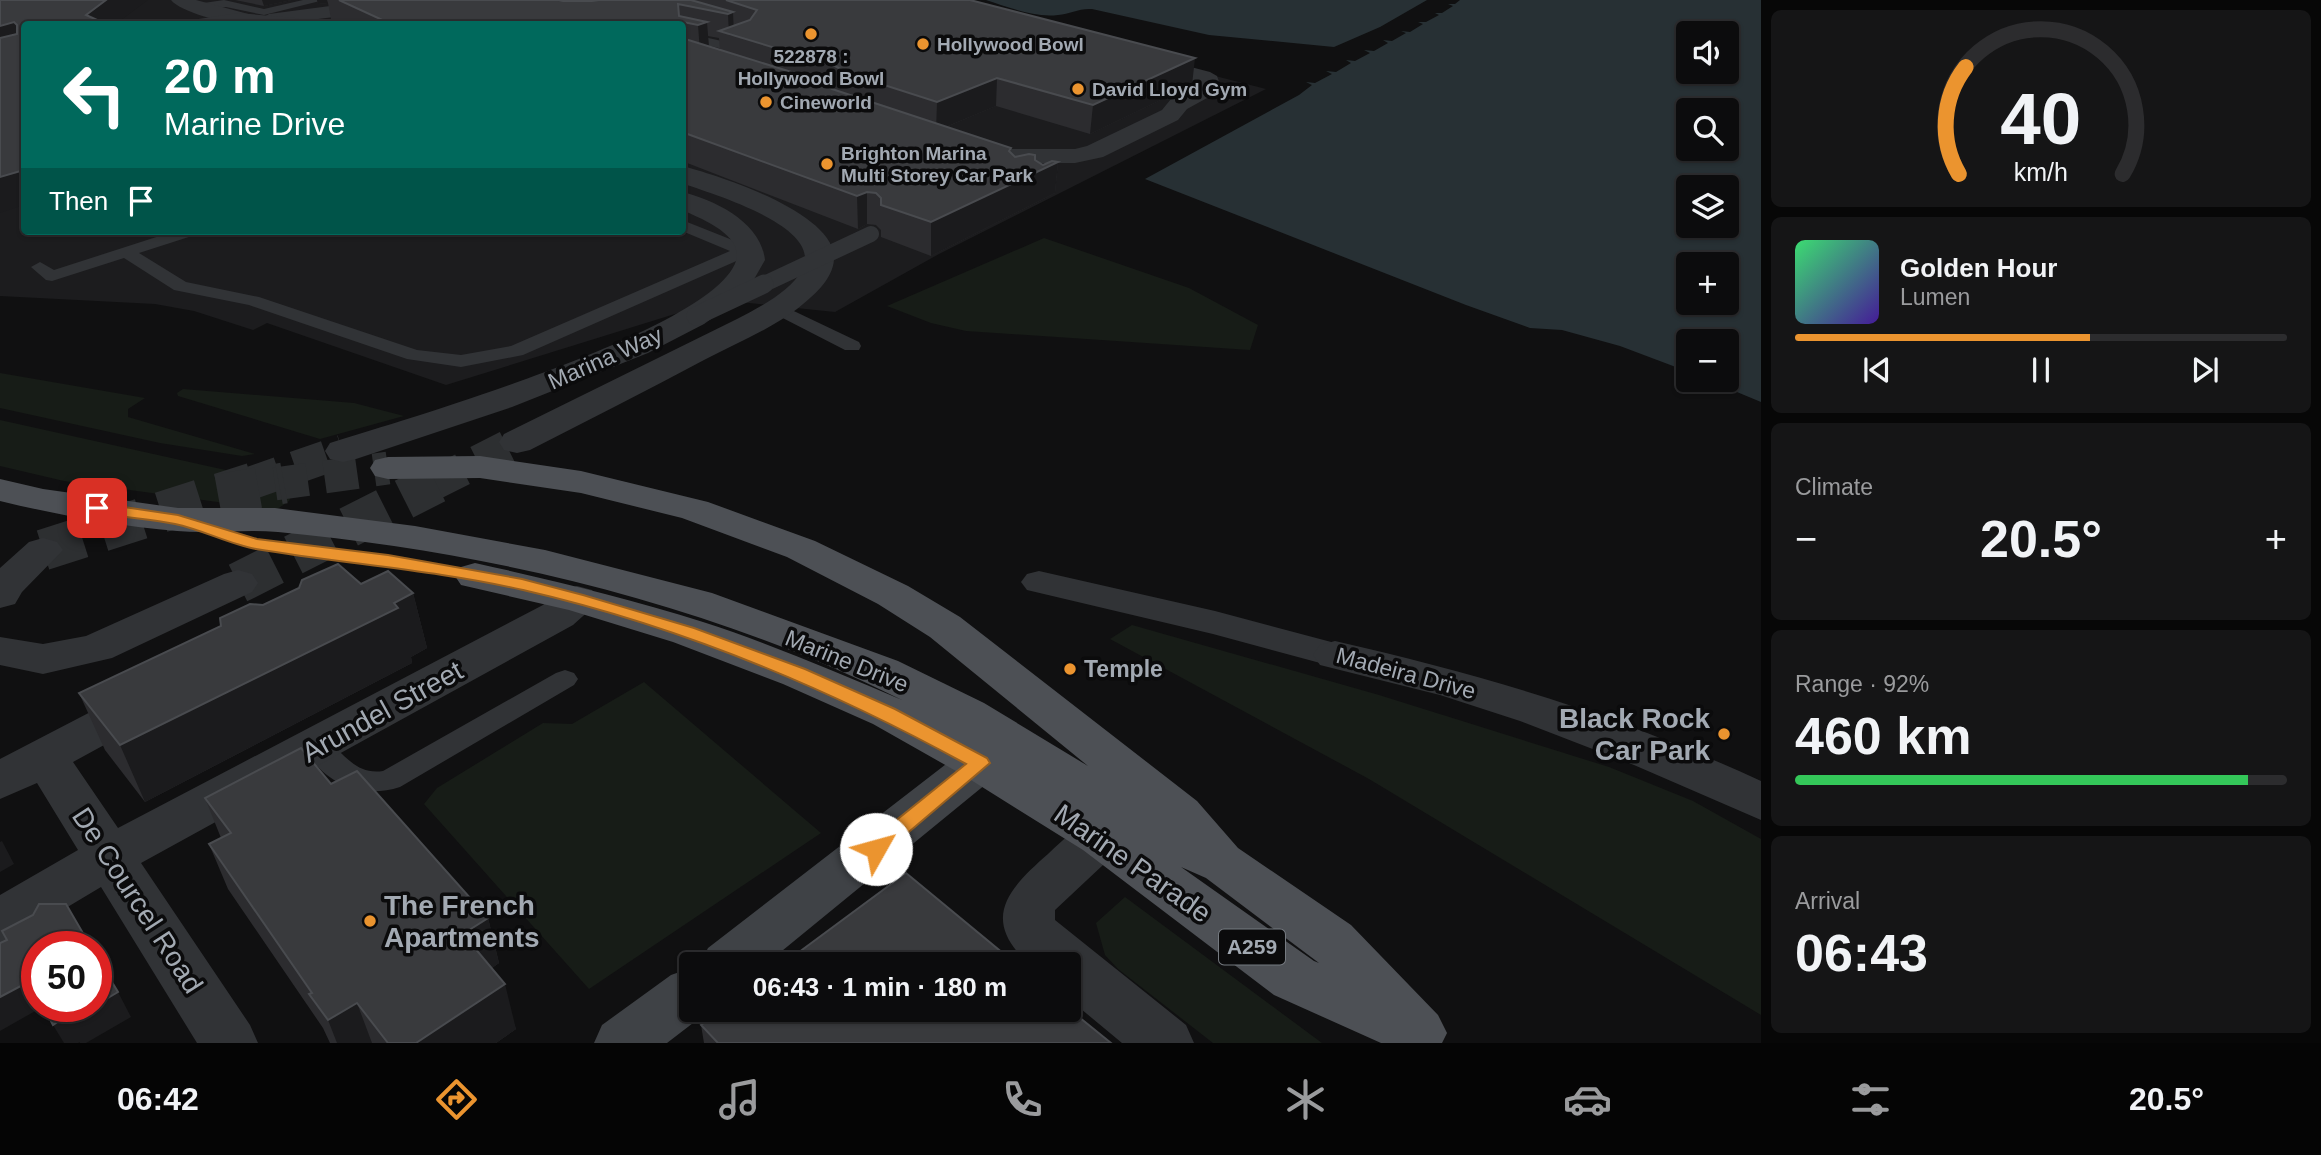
<!DOCTYPE html>
<meta charset="utf-8">
<style>
:root{--surface:#0c0c0d;--page:#151516;--text:#f1f3f6;--muted:#9a9b9d;--line:#2c2c2e;--accent:#eb942f}
body{margin:0;font-family:Helvetica,sans-serif;background:var(--page);color:var(--text);height:100vh;display:flex;flex-direction:column;font-size:26px;white-space:nowrap}
*{box-sizing:border-box;margin:0}
p{font-size:23px;color:var(--muted)}
.icon{flex:none;width:38px;height:38px;fill:none;stroke:currentColor;stroke-width:2;stroke-linecap:round;stroke-linejoin:round}
.map{position:relative;flex:1;overflow:hidden}
.sheet{display:flex;flex-direction:column;gap:10px;padding:10px;background:#070707;width:560px}
.sheet>*{flex:none}
.guide{position:absolute;left:21px;top:21px;width:665px;height:214px;border-radius:7px;box-shadow:0 2px 5px #0004,0 0 0 2px var(--line);background:#00695c;color:#fff;overflow:hidden}
.tools{position:absolute;left:1676px;top:21px;display:grid;gap:14px}
.tools a{display:grid;place-items:center;width:63px;height:63px;border-radius:7px;background:var(--surface);box-shadow:0 2px 5px #0004,0 0 0 2px var(--line);font-size:35px}
.speed{position:absolute;left:21px;top:931px;display:flex;gap:14px;font-size:35px;font-weight:700;text-align:center}
.speed>*{display:grid;place-content:center;width:91px;height:91px;border-radius:50%;background:var(--surface);box-shadow:0 2px 5px #0004,0 0 0 2px var(--line);line-height:1}
.speed .limit{border:10px solid #d22;background:#fff;color:#111}
.pin{position:absolute;display:grid;place-items:center;width:60px;height:60px;color:#fff;margin:-30px;border-radius:14px;box-shadow:0 4px 10px #0006}
.me{position:absolute;width:77px;margin:-38px;rotate:52deg;stroke-linejoin:round;filter:drop-shadow(0 0 5px #0008)}
.turn{display:flex;align-items:center;gap:24px;height:147px;padding:0 28px;font-size:32px}
.turn .icon{width:91px;height:91px;stroke-width:2.5}
.turn b{display:block;font-size:49px;line-height:60px}
.then{display:flex;align-items:center;height:66px;padding:0 28px;background:#0003;gap:14px;font-size:26px}
.big{font-size:52px;font-weight:800;line-height:1.1}
.sheet .tile{flex:1;display:flex;flex-direction:column;justify-content:center;gap:10px;min-width:0;padding:0 24px;border-radius:10px;background:var(--page)}
.sheet .dial{align-items:center;gap:0}
.dial svg{height:182px;overflow:visible;fill:none;stroke:var(--line);stroke-width:7;stroke-linecap:round;text-anchor:middle}
.dial text{fill:var(--text);stroke:none}
.song{display:flex;align-items:center;gap:21px}
.cover{width:84px;height:84px;border-radius:10px;background:linear-gradient(135deg,hsl(140 70% 55%),hsl(260 70% 35%))}
.played{height:7px;border-radius:4px;background:linear-gradient(90deg,var(--accent) 60%,var(--line) 60%)}
.keys{display:flex;justify-content:space-around;direction:ltr}
.heat{display:flex;justify-content:space-between;align-items:center;font-size:38px;direction:ltr}
.charge{height:10px;border-radius:5px;background:linear-gradient(90deg,#34c759 92%,var(--line) 0)}
.trip{position:absolute;left:679px;top:952px;width:402px;height:70px;border-radius:7px;background:var(--surface);box-shadow:0 2px 5px #0004,0 0 0 2px var(--line);font-weight:800;line-height:70px;text-align:center}
.menu{display:flex;height:112px;justify-content:space-around;align-items:center;background:#050505;color:var(--muted)}
.menu .icon{width:49px;height:49px}
.menu .on{color:var(--accent)}
.menu b{font-size:32px;color:var(--text)}
main{display:flex;flex:1;min-height:0}
.map>svg:first-child{display:block}
.built{fill:#1c1c1e;fill-rule:evenodd}
.green{fill:#171c17}
.water{fill:#273034;fill-rule:evenodd}
.lines{fill:none;stroke-linecap:round;stroke-linejoin:round}
.tertiary-tunnel-far1{stroke:#2d2f31;stroke-width:33;stroke-dasharray:33 17;stroke-linecap:butt}
.tertiary-tunnel{stroke:#2d2f31;stroke-width:41;stroke-dasharray:41 21;stroke-linecap:butt}
.primary-tunnel-far1{stroke:#2d2f31;stroke-width:33;stroke-dasharray:33 17;stroke-linecap:butt}
.primary-tunnel{stroke:#2d2f31;stroke-width:41;stroke-dasharray:41 21;stroke-linecap:butt}
.service{fill:#313336;fill-rule:evenodd}
.pedestrian{fill:#313336;fill-rule:evenodd}
.minor{fill:#313336;fill-rule:evenodd}
.tertiary{fill:#313336;fill-rule:evenodd}
.secondary{fill:#3f4246;fill-rule:evenodd}
.primary{fill:#4d5055;fill-rule:evenodd}
.service-bridge-far1{stroke:#313336;stroke-width:16}
.service-bridge{stroke:#313336;stroke-width:19}
.wall{fill:#2c2c2f;fill-rule:evenodd}
.shaded-wall{fill:#1b1b1d}
.building{fill:#393a3d;stroke:#494b4f;stroke-width:2}
.route{fill:#eb942f;stroke:#99601f;stroke-width:2}
.poi-dot{fill:#eb942f;stroke:#0b0b0c;stroke-width:2.5}
.labels{text-anchor:middle;stroke-width:7;stroke-linejoin:round;paint-order:stroke}
.far-poi-label{font-size:19px;font-weight:bold;fill:#a2a9b2;stroke:#0b0b0c;text-anchor:start}
.shield{fill:#0b0b0c;stroke:#757a80;stroke-width:2}
.shield-label{font-size:21px;font-weight:bold;fill:#a2a9b2}
.street-label{font-size:23px;fill:#a2a9b2;stroke:#0b0b0c}
.poi-label{font-size:23px;font-weight:bold;fill:#a2a9b2;stroke:#0b0b0c;text-anchor:start}
.near-street-label{font-size:28px;fill:#a2a9b2;stroke:#0b0b0c}
.near-poi-label{font-size:28px;font-weight:bold;fill:#a2a9b2;stroke:#0b0b0c;text-anchor:end}
</style>
<main>
<div class="map">
<svg width="1761" height="1043" viewBox="0 0 1761 1043">
<rect width="100%" height="100%" fill="#101011"/>
<!-- built -->
<path class="built" d="M0,0H918L1266,89L939,254L835,312L720,300L446,385L267,323L253,330L194,311L155,304L0,296ZM24,24H682V231H24Z"/>
<!-- green -->
<path class="green" d="M1044,238L1189,288L1258,325L1250,350L966,331L931,323L887,306Z
M0,373L145,398L128,409V417L255,454L242,456L160,443L0,408Z
M183,389L354,403L404,416L320,439L178,396L177,393Z
M0,420L284,483L295,488L289,501L276,510L64,481L0,466Z
M1132,625L1379,695L1609,767L1693,801L1761,839V1015L1369,779L1110,639Z
M644,682L821,833L589,989L424,804L437,788L543,723L572,724Z
M1125,897L1322,1043H1213L1118,969L1105,955L1096,923Z"/>
<!-- water -->
<path class="water" d="M986,0H1427L1380,27L1334,47L1209,35L1092,9C1079,8 1070,14 1058,15C1034,18 1008,7 986,0Z
M1460,0H1761V402L1708,380H1727V341H1689V372L1620,346L1562,330L1530,328L1466,305L1145,179L1299,95L1312,85L1306,82L1315,83L1332,74L1326,71L1336,72L1351,63L1346,60L1355,61L1370,53L1364,50L1374,51L1388,43L1383,40L1392,41L1406,33L1401,31L1410,32L1423,24L1418,22H1426L1439,15L1435,13H1442L1453,6L1448,4H1455ZM1689,33H1727V72H1689ZM1689,110H1727V149H1689ZM1689,187H1727V226H1689ZM1689,264H1727V303H1689Z"/>
<g class="lines">
<!-- tertiary-tunnel-far1 -->
<path class="tertiary-tunnel-far1" d="M248,484L343,451
M433,484L517,442"/>
<!-- tertiary-tunnel -->
<path class="tertiary-tunnel" d="M43,550L253,483
M238,583L436,483"/>
<!-- primary-tunnel-far1 -->
<path class="primary-tunnel-far1" d="M275,484L388,468"/>
<!-- primary-tunnel -->
<path class="primary-tunnel" d="M218,495L284,483"/>
<!-- service -->
<path class="service" d="M224,0L264,9L303,0H324L264,15L226,7L197,10L191,7L197,4Z
M682,32L735,44L737,47L731,51L682,39Z
M682,220L750,247L752,251L750,255L523,355L461,367L407,359L249,305L174,290L124,258L52,281L46,280L31,267L40,262L54,270L175,231H200L198,234L139,253L186,282L259,297L417,350L461,355L511,346L730,251L682,231Z
M777,303L859,342L861,346L859,350H845L771,312L768,308Z
M565,670L574,673L578,679L574,685L400,787C360,800 324,783 303,747L307,740C338,731 345,777 383,771L556,673Z"/>
<!-- pedestrian -->
<path class="pedestrian" d="M1039,571L1215,611L1335,643L1348,646L1354,655L1348,664L1335,667L1213,634L1027,590L1021,582L1027,574Z"/>
<!-- minor -->
<path class="minor" d="M171,0H196L252,15L255,19L252,23C236,27 181,13 171,0Z
M376,0L388,1L391,5L381,11L279,24H263L259,20L269,14Z
M1141,54L1210,72L1217,76L1221,87L1218,92L1187,109L1178,120L1103,157L1075,163H982L973,161L970,156L973,151L982,149H1075L1087,146L1162,110L1171,99L1199,84L1134,64L1130,60L1134,56Z
M577,586L592,590L598,599L592,608L573,625L141,863L250,1025L258,1043H197L101,887L19,936L0,943V895L78,850L37,783L0,799V759L127,693L143,688L159,693L166,704L159,715L73,762L118,828L543,605L562,590Z
M1335,641C1485,675 1620,716 1761,781V820L1634,765L1520,721L1440,695L1320,665L1313,655L1320,645Z
M1101,817L1119,822L1126,836L1119,850L1055,910V920L1186,1025L1194,1043H1122L1069,999V964H1029C980,919 1008,889 1048,854C1065,838 1079,824 1101,817Z"/>
<!-- tertiary -->
<path class="tertiary" d="M238,13L295,18L302,20L305,24H189L192,20Z
M682,166C718,175 836,213 834,259C833,280 812,297 797,309C769,330 735,344 704,360C646,391 588,420 530,450L517,453L504,450L499,442L504,434L737,319C758,308 790,292 802,270C825,226 711,194 682,183Z
M682,192C716,200 761,223 765,260L745,295L704,324L648,353L512,407L356,459L343,462L330,459L325,451L330,443C404,420 714,330 736,261C744,235 700,218 682,210Z
M43,538L57,542L63,550L22,592L15,604L0,608V568L29,542Z
M238,570L252,574L258,583L252,592L112,658L43,674L0,665V637L43,644L86,636L224,574Z"/>
<!-- secondary -->
<path class="secondary" d="M980,746L997,751L1004,763L997,775L766,964H700L708,948L963,751Z
M691,968V1010H710L667,1043H594L602,1025L671,975Z"/>
<!-- primary -->
<path class="primary" d="M480,456L581,471L708,502L815,541L908,586L960,617L1197,801L1238,848L1351,925L1438,1015L1447,1033L1442,1043H1381L1274,995L1083,850L963,775L873,724L783,684L673,642L569,610L461,585L455,576L461,567L475,563C552,580 628,598 703,622C771,644 837,672 902,700C710,604 491,552 278,532C244,529 210,534 177,531C118,526 58,515 0,501V479L43,489L178,508H275L415,526L545,550L712,593L898,661L984,703L1088,766L930,637L878,604L787,557L682,518L581,493L480,478L388,479L375,476L370,468L375,460L388,457ZM1181,867L1206,878L1319,963L1314,961Z"/>
<!-- service-bridge-far1 -->
<path class="service-bridge-far1" d="M760,286L871,234"/>
<!-- service-bridge -->
<path class="service-bridge" d="M696,316L764,284"/>
</g>
<!-- wall -->
<path class="wall" d="M235,0H292L264,6Z
M317,0H970L1192,85L1090,134L996,106L946,127L1011,148V153L1015,157L1035,160L1043,165L1058,162L1055,193L931,256L881,237V230L876,225L867,224L858,229L682,161V24H343L331,19L328,3L318,4ZM708,36L719,38L720,50L709,46Z
M361,584L413,593L427,648L411,657L412,663L145,802L105,750L79,693L221,626L263,605Z
M331,784L488,918L499,963L492,968L516,1029L496,1043H330L323,1028L228,889L209,844L221,838L205,798Z
M701,1025L1111,1043H704Z"/>
<!-- shaded-wall -->
<path class="shaded-wall" d="M106,0H148L116,24H89L86,15Z
M262,0H292L264,6Z
M317,0H327L328,3L318,4Z
M733,12L734,36L729,35L728,14Z
M14,22L23,48L0,55V26Z
M707,22L709,48L700,52L698,25Z
M1195,58L1192,85L1090,134L1093,105Z
M997,78L996,106L936,131L937,102Z
M1058,162L1055,193L931,256V222Z
M24,170V205L0,213V177Z
M867,192V224L858,229L857,196Z
M413,593L427,648L411,657L412,663L145,802L120,745Z
M2,841L14,864L0,872V842Z
M488,918L499,963L475,980L463,934Z
M30,981L37,994V1006H44L0,1031V997Z
M505,984L516,1029L496,1043H416Z
M118,992L131,1017L86,1043H80L67,1021L93,1006H96V1005Z
M357,1003L372,1043H337L328,1020Z
M65,1017L80,1042L78,1043H64L53,1025Z"/>
<!-- building -->
<path class="building" d="M0,0H106L86,15L106,24H24V170L0,177V38L17,34V25L14,22L0,26Z
M339,0H559L563,1H592L599,0H691L733,12L728,14L678,4L679,16L707,22L698,25L678,21V24H391Z
M726,0H970L1195,58L1093,105L997,78L937,102L850,74L835,66L719,31L750,20L757,10Z
M682,38L817,80L832,89L1011,148L1009,151L1015,157L1029,154L1035,155V160L1043,165L1052,161L1058,162L931,222L881,205V198L876,193L867,192L857,196L682,132Z
M338,564L361,584L388,571L413,593L394,603L398,608L120,745L79,693L221,626L220,618L250,604L263,605L299,588L302,580Z
M301,748L331,784L357,771L488,918L463,934L505,984L416,1043H388L357,1003L328,1020L309,994L312,993L209,844L231,833L205,798Z
M906,873L1016,964H783Z
M39,904H66L91,947H37V995L30,981L0,997V943L7,940L2,931L33,915Z
M96,956L118,992L96,1005Z
M43,1006H93L67,1021L65,1017L53,1025Z
M1069,1009L1111,1043H718L701,1025L722,1010H1069Z"/>
<!-- route -->
<path class="route" d="M97,503L178,515L257,539L388,555L522,579L583,595L694,628L805,669L895,709L987,758L990,763L883,854L876,857L868,854L865,849L868,843L966,764C826,687 680,626 523,590C435,570 345,564 256,549C229,544 203,530 175,524C148,518 119,518 91,511L89,508Z"/>
<!-- markers -->
<g class="poi-dot">
<circle cx="811" cy="34" r="7"/>
<circle cx="923" cy="44" r="7"/>
<circle cx="1078" cy="89" r="7"/>
<circle cx="766" cy="102" r="7"/>
<circle cx="827" cy="164" r="7"/>
<circle cx="1070" cy="669" r="7"/>
<circle cx="1724" cy="734" r="7"/>
<circle cx="370" cy="921" r="7"/>
</g>
<g class="labels">
<!-- far-poi labels -->
<g class="far-poi-label">
<text x="937" y="51">Hollywood Bowl</text>
<text x="811" y="63" text-anchor="middle">522878 :<tspan x="811" dy="22">Hollywood Bowl</tspan></text>
<text x="1092" y="96">David Lloyd Gym</text>
<text x="780" y="109">Cineworld</text>
<text x="841" y="160">Brighton Marina<tspan x="841" dy="22">Multi Storey Car Park</tspan></text>
</g>
<!-- shield labels -->
<rect class="shield" x="1219" y="929.5" width="66" height="35" rx="5"/>
<g class="shield-label">
<text x="1252" y="954">A259</text>
</g>
<!-- street labels -->
<g class="street-label">
<text transform="translate(605 358) rotate(-24)" y="8">Marina Way</text>
<text transform="translate(847 661) rotate(22)" y="8">Marine Drive</text>
<text transform="translate(1406 673) rotate(15)" y="8">Madeira Drive</text>
</g>
<!-- poi labels -->
<g class="poi-label">
<text x="1084" y="677">Temple</text>
</g>
<!-- near-street labels -->
<g class="near-street-label">
<text transform="translate(382 711) rotate(-29)" y="10">Arundel Street</text>
<text transform="translate(1133 863) rotate(35)" y="10">Marine Parade</text>
<text transform="translate(138 900) rotate(57)" y="10">De Courcel Road</text>
</g>
<!-- near-poi labels -->
<g class="near-poi-label">
<text x="1710" y="728">Black Rock<tspan x="1710" dy="32">Car Park</tspan></text>
<text x="384" y="915" text-anchor="start">The French<tspan x="384" dy="32">Apartments</tspan></text>
</g>
</g>
</svg>
<div class="tools">
<a><svg class="icon" aria-label="sound" viewBox="0 0 24 24"><path d="M4 9h4l5-4v14l-5-4H4zM17 9q2 3 0 6"/></svg></a>
<a><svg class="icon" aria-label="search" viewBox="0 0 24 24"><circle cx="10" cy="10" r="6"/><path d="M15 15l6 6"/></svg></a>
<a><svg class="icon" aria-label="layers" viewBox="0 0 24 24"><path d="M12 4l9 5-9 5-9-5zM3 14l9 5 9-5"/></svg></a>
<a>+</a>
<a>−</a>
</div>
<div class="speed"><div class="limit">50</div></div>
<div class="pin" style="left:97px;top:508px;background:#d93025"><svg class="icon" aria-label="arrive" viewBox="0 0 24 24"><path d="M6 21V4h12l-3 4 3 4H6"/></svg></div>
<svg class="me" style="left:876px;top:849px" viewBox="-20 -20 40 40"><circle r="19" fill="#fff"/><path d="M0-13L10 11 0 6-10 11z" fill="#eb942f"/></svg>
<div class="trip">06:43 · 1 min · 180 m</div>
<div class="guide">
<div class="turn"><svg class="icon" aria-label="left" viewBox="0 0 24 24"><path d="M17 20v-9H6M10 6l-5 5 5 5"/></svg><div><b>20 m</b>Marine Drive</div></div>
<div class="then">Then<svg class="icon" aria-label="arrive" viewBox="0 0 24 24"><path d="M6 21V4h12l-3 4 3 4H6"/></svg></div>
</div>
</div>
<section class="sheet">
<div class="tile dial"><svg viewBox="0 0 100 80">
<path d="M14 69A42 42 0 1 1 86 69"/>
<path d="M14 69A42 42 0 0 1 17 22" stroke="#eb942f"/>
<text x="50" y="56" font-size="32" font-weight="700">40</text>
<text x="50" y="72" font-size="11">km/h</text>
</svg></div>
<div class="tile">
<div class="song"><i class="cover"></i><div><b>Golden Hour</b><p>Lumen</p></div></div>
<div class="played"></div>
<div class="keys"><svg class="icon" aria-label="previous" viewBox="0 0 24 24"><path d="M18 5L8 12l10 7zM5 5v14"/></svg><svg class="icon" aria-label="pause" viewBox="0 0 24 24"><path d="M8 5v14M16 5v14"/></svg><svg class="icon" aria-label="next" viewBox="0 0 24 24"><path d="M6 5l10 7-10 7zM19 5v14"/></svg></div>
</div>
<div class="tile"><p>Climate</p>
<div class="heat"><a>−</a><b class="big">20.5°</b><a>+</a></div>
</div>
<div class="tile"><p>Range · 92%</p><b class="big">460 km</b><div class="charge"></div></div>
<div class="tile"><p>Arrival</p><b class="big">06:43</b></div>
</section>
</main>
<nav class="menu">
<b>06:42</b>
<svg class="icon on" aria-label="directions" viewBox="0 0 24 24"><path d="M12 3l9 9-9 9-9-9zM9 14v-3h6M13 9l2 2-2 2"/></svg>
<svg class="icon" aria-label="music" viewBox="0 0 24 24"><path d="M9 18V5l10-2v13"/><circle cx="6" cy="18" r="3"/><circle cx="16" cy="16" r="3"/></svg>
<svg class="icon" aria-label="phone" viewBox="0 0 24 24"><path d="M5 4h4l2 5-3 2q2 4 5 5l2-3 5 2v4C11 20 4 13 5 4z"/></svg>
<svg class="icon" aria-label="climate" viewBox="0 0 24 24"><path d="M12 3v18M4 7l16 10M4 17L20 7"/></svg>
<svg class="icon" aria-label="car" viewBox="0 0 24 24"><path d="M5 17H2v-5l4-1 3-4h7l3 4 3 1v5h-3M9 17h6M6 11h13"/><circle cx="7" cy="17" r="2"/><circle cx="17" cy="17" r="2"/></svg>
<svg class="icon" aria-label="filters" viewBox="0 0 24 24"><path d="M4 7h16M4 17h16"/><circle cx="9" cy="7" r="2"/><circle cx="15" cy="17" r="2"/></svg>
<b>20.5°</b>
</nav>
